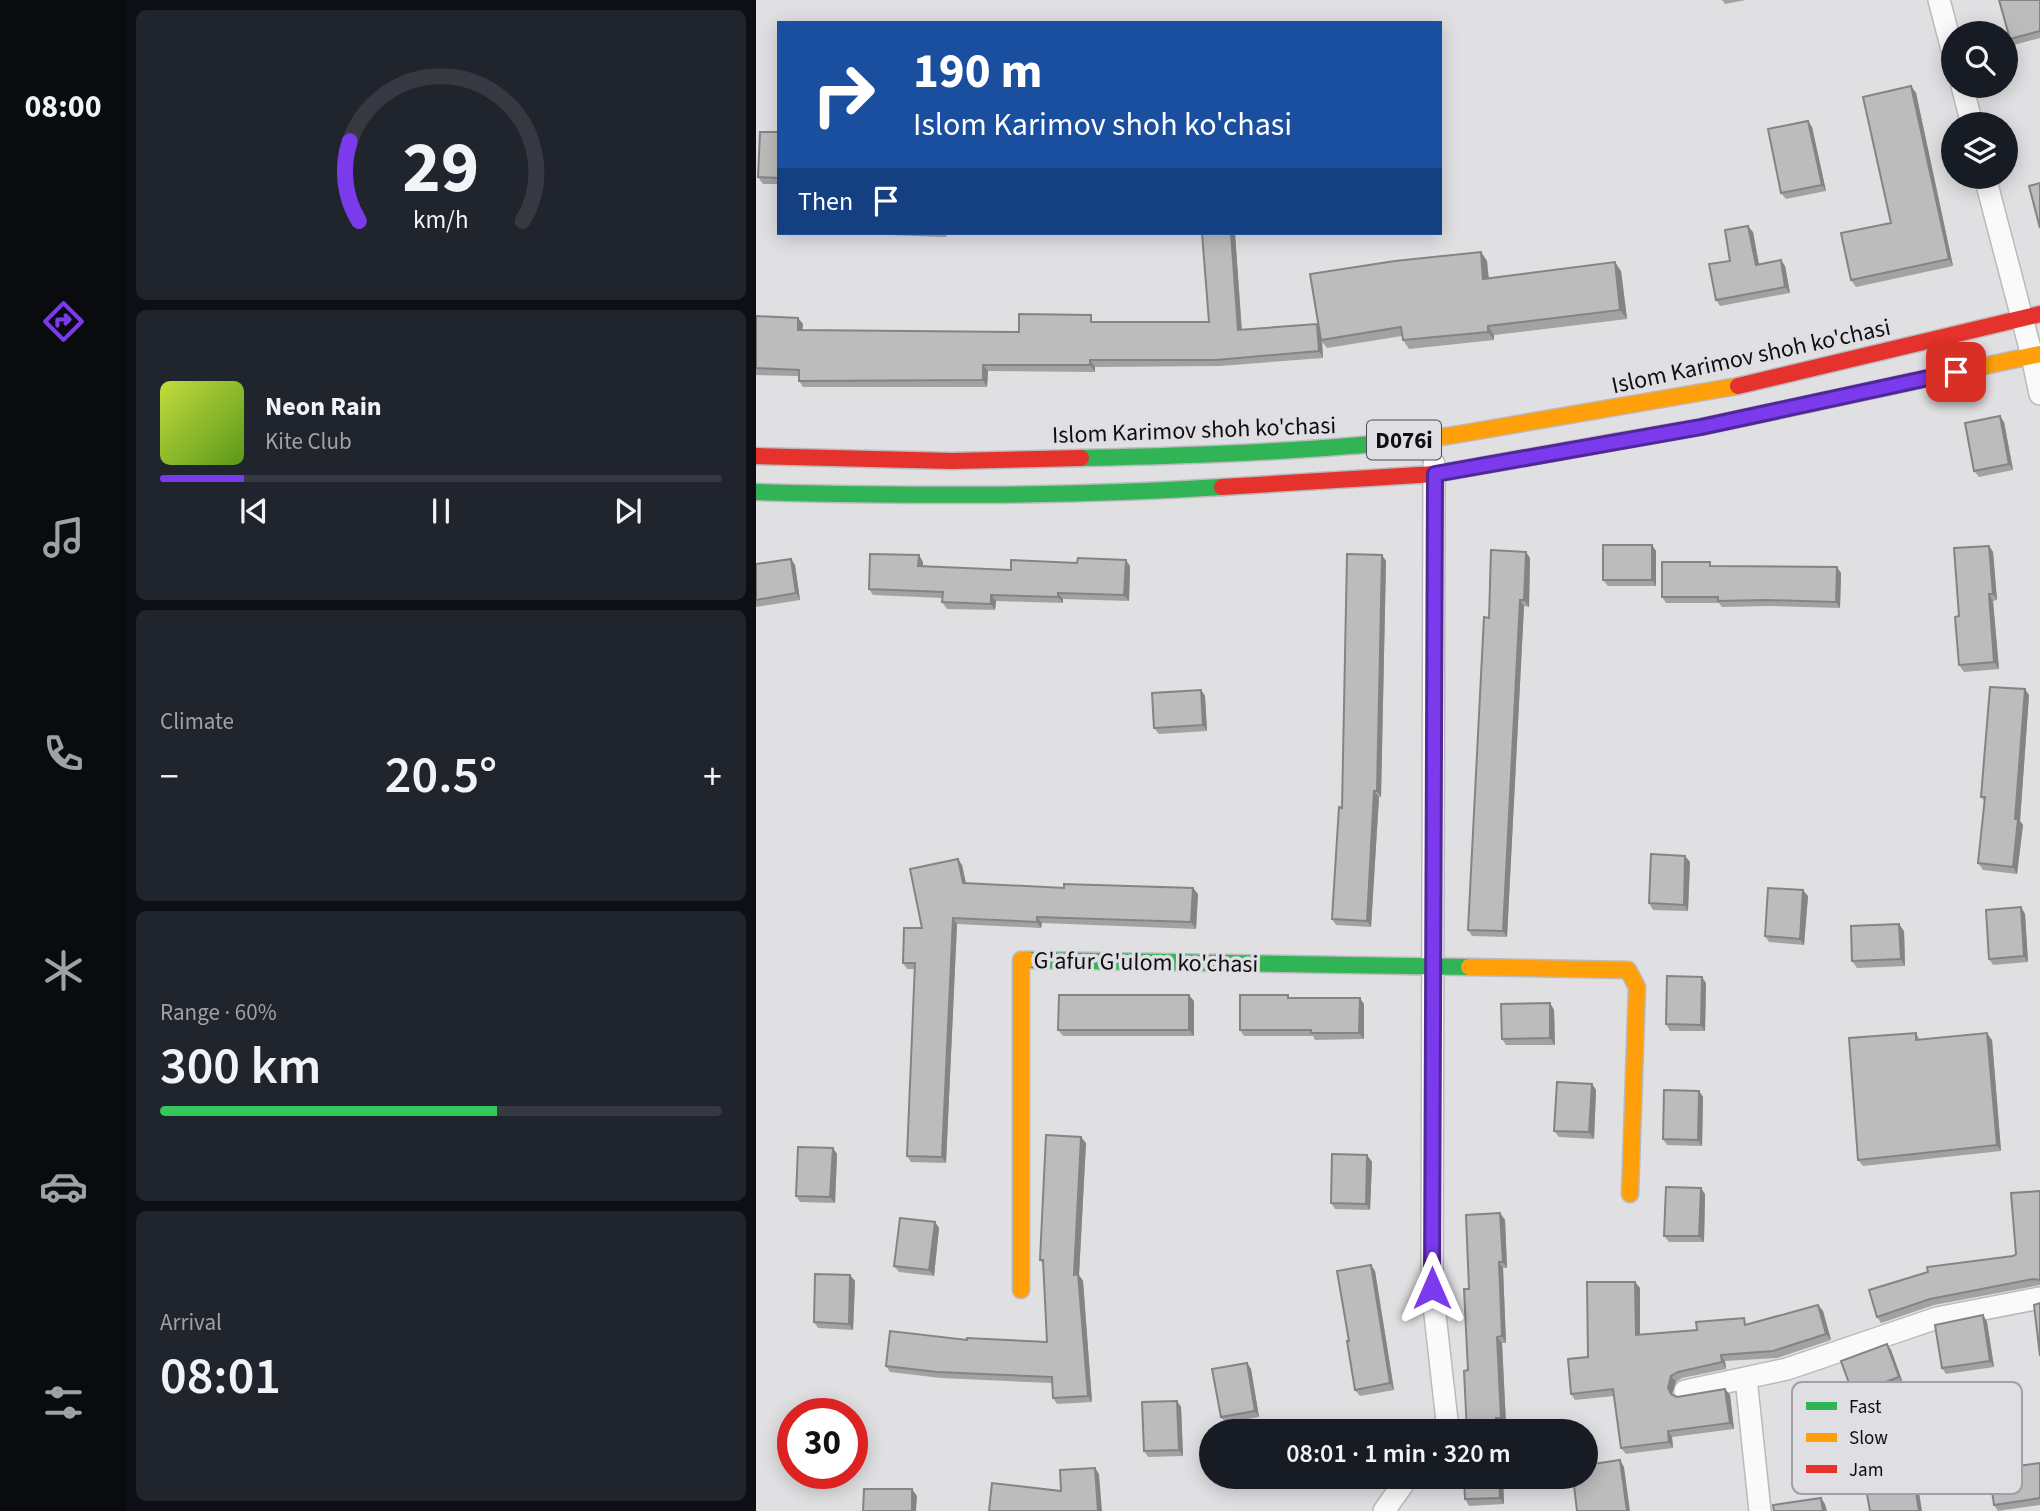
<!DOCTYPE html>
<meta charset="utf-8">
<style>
:root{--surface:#171b24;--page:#20242c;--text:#f1f3f6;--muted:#9ea1a6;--line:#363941;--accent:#7c3aed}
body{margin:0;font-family:"Source Sans 3",sans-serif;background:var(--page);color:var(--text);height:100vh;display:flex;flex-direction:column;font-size:26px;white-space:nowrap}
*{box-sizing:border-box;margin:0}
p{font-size:23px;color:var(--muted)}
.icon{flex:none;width:38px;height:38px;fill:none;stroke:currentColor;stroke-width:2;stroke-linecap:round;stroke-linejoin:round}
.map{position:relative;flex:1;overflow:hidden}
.details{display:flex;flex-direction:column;gap:10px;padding:10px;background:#0d0f14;width:630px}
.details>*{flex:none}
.hud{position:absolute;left:21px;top:21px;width:665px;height:214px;border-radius:0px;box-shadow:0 4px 18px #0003;background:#1a4fa0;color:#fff;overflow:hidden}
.controls{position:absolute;left:1185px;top:21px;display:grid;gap:14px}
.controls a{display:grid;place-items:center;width:77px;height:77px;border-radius:50%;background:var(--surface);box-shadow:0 4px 18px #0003;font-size:35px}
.speed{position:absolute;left:21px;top:1398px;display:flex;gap:14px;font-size:35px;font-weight:700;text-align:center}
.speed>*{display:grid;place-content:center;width:91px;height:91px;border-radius:50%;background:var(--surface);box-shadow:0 4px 18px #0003;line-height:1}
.speed .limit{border:10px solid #d22;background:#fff;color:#111}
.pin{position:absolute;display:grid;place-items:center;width:60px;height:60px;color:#fff;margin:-30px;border-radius:14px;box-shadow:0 4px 10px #0006}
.me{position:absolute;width:77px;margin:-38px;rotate:0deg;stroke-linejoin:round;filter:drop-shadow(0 0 5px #0008)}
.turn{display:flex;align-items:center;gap:24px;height:147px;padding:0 21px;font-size:32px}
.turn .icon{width:91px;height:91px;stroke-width:2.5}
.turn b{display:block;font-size:49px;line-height:60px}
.then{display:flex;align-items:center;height:66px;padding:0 21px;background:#0003;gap:14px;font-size:26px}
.big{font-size:52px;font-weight:600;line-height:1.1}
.details .tile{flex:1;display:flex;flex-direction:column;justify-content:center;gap:10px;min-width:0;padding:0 24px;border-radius:10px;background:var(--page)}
.details .dial{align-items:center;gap:0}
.dial svg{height:182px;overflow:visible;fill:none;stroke:var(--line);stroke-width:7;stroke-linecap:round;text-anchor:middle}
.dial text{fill:var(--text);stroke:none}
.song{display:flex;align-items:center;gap:21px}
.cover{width:84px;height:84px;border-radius:10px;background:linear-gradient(135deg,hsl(70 70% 55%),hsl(90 70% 35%))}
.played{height:7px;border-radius:4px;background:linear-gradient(90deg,var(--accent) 15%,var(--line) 15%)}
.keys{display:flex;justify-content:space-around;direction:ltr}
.heat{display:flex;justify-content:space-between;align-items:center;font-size:38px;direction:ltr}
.charge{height:10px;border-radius:5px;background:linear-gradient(90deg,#34c759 60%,var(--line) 0)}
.trip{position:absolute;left:443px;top:1419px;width:399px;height:70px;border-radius:35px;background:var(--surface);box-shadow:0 4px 18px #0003;font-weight:600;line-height:70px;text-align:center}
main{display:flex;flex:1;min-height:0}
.tabs{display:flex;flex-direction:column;width:126px;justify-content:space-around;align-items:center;background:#090b0e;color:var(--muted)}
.tabs .icon{width:49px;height:49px}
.tabs .current{color:var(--accent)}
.tabs b{font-size:32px;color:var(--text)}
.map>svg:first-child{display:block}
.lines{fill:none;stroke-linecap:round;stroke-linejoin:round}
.street-casing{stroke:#bababc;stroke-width:24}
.fast-casing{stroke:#bababc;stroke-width:19}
.slow-casing{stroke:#bababc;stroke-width:19}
.jam-casing{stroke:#bababc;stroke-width:19}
.street{stroke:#fafafb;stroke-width:21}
.fast{stroke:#30b455;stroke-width:16}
.slow{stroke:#ff9f0a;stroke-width:16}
.jam{stroke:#e5322d;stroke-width:16}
.wall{fill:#a3a2a2}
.shaded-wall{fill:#848484}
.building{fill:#bdbcbc;stroke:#848484;stroke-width:2}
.route-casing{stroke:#51269a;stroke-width:18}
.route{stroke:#7c3aed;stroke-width:12}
.labels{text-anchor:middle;stroke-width:7;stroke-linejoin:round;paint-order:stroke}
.shield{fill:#dfdee3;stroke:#4d4d4f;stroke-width:2}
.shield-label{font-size:23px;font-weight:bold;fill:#0f0f10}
.street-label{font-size:24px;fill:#0f0f10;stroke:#dfdee3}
.key{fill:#dfdee3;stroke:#a1a0a4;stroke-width:2}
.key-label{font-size:19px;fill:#0f0f10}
</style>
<main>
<nav class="tabs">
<b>08:00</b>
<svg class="icon current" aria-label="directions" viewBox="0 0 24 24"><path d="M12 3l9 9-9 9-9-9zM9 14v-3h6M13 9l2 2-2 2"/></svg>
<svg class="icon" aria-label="music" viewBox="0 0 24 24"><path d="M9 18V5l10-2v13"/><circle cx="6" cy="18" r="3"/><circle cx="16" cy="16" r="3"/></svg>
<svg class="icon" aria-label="phone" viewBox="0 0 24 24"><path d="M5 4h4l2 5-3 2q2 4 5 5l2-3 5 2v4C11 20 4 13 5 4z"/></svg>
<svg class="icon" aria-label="climate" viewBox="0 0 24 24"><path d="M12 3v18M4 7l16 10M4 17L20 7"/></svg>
<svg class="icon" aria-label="car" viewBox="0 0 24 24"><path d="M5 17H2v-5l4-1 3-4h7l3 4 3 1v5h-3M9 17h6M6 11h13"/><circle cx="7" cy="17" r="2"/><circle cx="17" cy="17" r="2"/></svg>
<svg class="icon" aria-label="filters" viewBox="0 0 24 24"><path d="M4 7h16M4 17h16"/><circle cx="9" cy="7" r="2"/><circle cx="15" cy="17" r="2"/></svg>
</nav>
<section class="details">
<div class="tile dial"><svg viewBox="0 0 100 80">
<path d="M14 69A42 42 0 1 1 86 69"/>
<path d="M14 69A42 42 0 0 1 10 34" stroke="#7c3aed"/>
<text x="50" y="56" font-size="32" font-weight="700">29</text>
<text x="50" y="72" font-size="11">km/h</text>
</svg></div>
<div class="tile">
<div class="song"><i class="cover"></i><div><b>Neon Rain</b><p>Kite Club</p></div></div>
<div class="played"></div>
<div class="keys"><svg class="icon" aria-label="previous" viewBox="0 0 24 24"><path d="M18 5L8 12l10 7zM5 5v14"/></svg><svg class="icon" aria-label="pause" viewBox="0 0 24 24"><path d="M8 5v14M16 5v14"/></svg><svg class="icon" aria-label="next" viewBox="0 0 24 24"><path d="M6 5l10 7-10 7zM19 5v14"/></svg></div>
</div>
<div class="tile"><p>Climate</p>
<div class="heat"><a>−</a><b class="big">20.5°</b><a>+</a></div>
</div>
<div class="tile"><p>Range · 60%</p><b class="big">300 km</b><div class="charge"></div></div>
<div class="tile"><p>Arrival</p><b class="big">08:01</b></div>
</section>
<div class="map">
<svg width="1284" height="1511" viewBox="0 0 1284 1511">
<rect width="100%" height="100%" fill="#e0dfe2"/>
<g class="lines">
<!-- street casing -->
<g class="street-casing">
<path id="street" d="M1183,0L1197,53
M1206,86L1216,124
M1229,177L1276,356L1284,394
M678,464L676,1288L691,1421L683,1432
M990,1378L1004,1511
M929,1391L1031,1369L1181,1318L1284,1298
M628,1511L652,1477"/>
</g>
<!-- fast casing -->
<g class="fast-casing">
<path id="fast" d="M325,458C436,456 547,452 658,440
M0,492C155,496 310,497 466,487
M272,960L713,967"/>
</g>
<!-- slow casing -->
<g class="slow-casing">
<path id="slow" d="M658,440L692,436L982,386
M858,442L945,427L1284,354
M713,967L872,970L881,987L874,1194
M265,1290V960H272"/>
</g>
<!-- jam casing -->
<g class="jam-casing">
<path id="jam" d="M982,386L1284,314
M0,456L196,461L325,458
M466,487L679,474L858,442"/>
</g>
<!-- street -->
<use href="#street" class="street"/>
<!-- fast -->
<use href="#fast" class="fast"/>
<!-- slow -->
<use href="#slow" class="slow"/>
<!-- jam -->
<use href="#jam" class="jam"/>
</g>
<!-- wall -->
<path class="wall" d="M966,0H990L969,4Z
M1284,0V38L1258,45L1254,39Z
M1155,86L1160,93L1197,266L1100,287L1095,280L1135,223Z
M1052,121L1056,127L1070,191L1030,199L1025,193Z
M23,132V184H7L2,177Z
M997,232L1003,264L1029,266L1034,293L964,306L960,300L974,261Z
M130,233H191L190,237L131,235Z
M446,233H479L486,330L561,324L563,326L725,252L731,261L733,278L865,271L871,319L738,335V340L653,349L647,340L646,336L571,348L566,342L567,358L464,366L339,367V372L232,371L231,387H47L43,381V376L0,375V316L42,318L47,324L46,330L263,332L339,321V322H453Z
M1248,422L1257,470L1223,477L1218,471Z
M896,545L900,551V586H852L847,580Z
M1233,546L1237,552L1241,600L1237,601L1243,669L1208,672L1203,665V616Z
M770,552L774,558L773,607L768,606L751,937L716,936L712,930L733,618Z
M626,555L630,561L625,797H623L615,927L580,925L576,919L586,808Z
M35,559L39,565L44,600L0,607V564Z
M167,562V566L255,570L374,566L373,601L307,599V603L240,601L239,610L191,609L186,602V598L117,595L113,589Z
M957,566L1085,573L1084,608L1015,606L966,607L963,603H910L906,597Z
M445,690L449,696L451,731L403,734L398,728Z
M1273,695L1264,821L1267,825L1261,874L1227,870L1222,863L1229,802L1225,797Z
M929,856L934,862L932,911L897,910L893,903Z
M206,865L210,883L308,888H437L442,894L440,929L286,923L285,928L201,924L190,1163L155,1162L151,1156L159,969H151L147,963L166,928Z
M1052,896L1048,945L1013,942L1009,936Z
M1265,907L1269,914L1272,962L1237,965L1233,959Z
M1148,931L1149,966L1101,968L1096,961Z
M950,983L949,1031H914L910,1024Z
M535,998L608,1004V1039L559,1040L557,1036H488L484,1030Z
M438,1001V1036H307L302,1030Z
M794,1003L798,1010L799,1045H750L746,1039Z
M1160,1033L1164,1040H1236L1245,1151L1107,1166L1102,1160Z
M836,1084L840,1090L838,1139L803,1137L798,1131Z
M943,1091L947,1097L946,1146L911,1145L907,1139Z
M330,1143L323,1275L327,1281L336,1402L301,1404L297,1398L296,1383L185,1378L134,1372L130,1366L211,1340L291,1342L287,1264L284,1260Z
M77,1148L81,1154L79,1203L44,1202L40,1196Z
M611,1155L616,1162L614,1210L579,1209L575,1203Z
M1284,1191V1285L1178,1305L1125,1323L1121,1317L1260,1254Z
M949,1194L948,1242H913L908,1236Z
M744,1213L749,1220L751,1268H747L750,1343H746L750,1424H745V1432H711L713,1289Z
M179,1222L183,1228L178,1276L143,1272L138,1266Z
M619,1271L638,1390L604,1396L599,1390L593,1341Z
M94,1275L99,1281L97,1330L62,1328L58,1322Z
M879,1282L884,1288V1334L941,1330L992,1324L1062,1305L1067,1311L1075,1340L1021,1358L969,1361L970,1369L926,1378L920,1382L916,1394L921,1397L969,1389L974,1395L978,1429L916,1437L917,1448L870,1454L865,1448L858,1396L819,1400L815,1394L832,1357Z
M1227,1315L1231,1322L1238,1367L1190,1374L1186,1368Z
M1131,1344L1135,1350L1147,1383L1101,1400L1097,1394Z
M491,1363L495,1369L503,1417L469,1423L465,1417Z
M421,1401L425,1407L427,1456L392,1457L388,1451Z
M1284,1463V1505L1242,1511L1238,1505Z
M708,1477H747L748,1504L713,1506L709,1499Z"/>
<!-- shaded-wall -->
<path class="shaded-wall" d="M1155,86L1160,93L1197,266L1193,259Z
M1052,121L1056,127L1070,191L1066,185Z
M992,226L997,232L1004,271L1000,265Z
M475,233H479L486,336L482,330Z
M725,252L731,261L733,287L727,279Z
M1025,260L1029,266L1034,293L1029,287Z
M859,262L865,271L871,319L864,310Z
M42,318L47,324L46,336L42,330Z
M561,324L565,330V340L566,342L567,358L563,351Z
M732,326L738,335V340L732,332Z
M334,360L339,367V372L334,365Z
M227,365L232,371L231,387L227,380Z
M1244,416L1248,422L1257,470L1253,464Z
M896,545L900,551V586L896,580Z
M1233,546L1237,552L1241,600L1237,594Z
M770,552L774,558L773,607L768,600Z
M163,555L167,562V572L162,566Z
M626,555L630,561L625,797L621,791Z
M35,559L39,565L44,600L40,593Z
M370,560L374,566L373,601L368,595Z
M1081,567L1085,573L1084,608L1080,602Z
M302,593L307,599V603L302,597Z
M1233,594L1237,601L1243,669L1238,662Z
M235,595L240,601L239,610L235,604Z
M764,600L768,606L751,937L747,931Z
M1269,689L1273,695L1264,821L1267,825L1261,874L1257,867L1259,819Z
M445,690L449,696L451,731L447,725Z
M618,791L623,797L615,927L611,921Z
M929,856L934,862L932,911L928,905Z
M202,859L206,865L211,889L207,883Z
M437,888L442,894L440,929L435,922Z
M1047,890L1052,896L1048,945L1044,939Z
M1265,907L1269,914L1272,962L1268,956Z
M281,917L286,923L285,928L281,922Z
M197,918L201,924L190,1163L186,1157Z
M1143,924L1148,931L1149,966L1145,959Z
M946,977L950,983L949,1031L945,1025Z
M433,995L438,1001V1036L433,1030Z
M604,998L608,1004V1039L603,1033Z
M794,1003L798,1010L799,1045L794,1038Z
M1231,1033L1236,1040L1245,1151L1241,1145Z
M836,1084L840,1090L838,1139L833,1132Z
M943,1091L947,1097L946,1146L942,1140Z
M325,1137L330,1143L323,1275L327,1281L336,1402L332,1396L318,1275Z
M77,1148L81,1154L79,1203L74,1197Z
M611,1155L616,1162L614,1210L610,1204Z
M945,1188L949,1194L948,1242L943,1236Z
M744,1213L749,1220L751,1268L747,1262Z
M179,1222L183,1228L178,1276L173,1270Z
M743,1262L747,1268L750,1343L746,1336Z
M615,1265L619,1271L638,1390L634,1383Z
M94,1275L99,1281L97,1330L93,1324Z
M879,1282L884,1288V1341L880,1335Z
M1062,1305L1067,1311L1075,1340L1070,1334Z
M1227,1315L1231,1322L1238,1367L1234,1361Z
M741,1337L746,1343L750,1424L745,1418Z
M1131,1344L1135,1350L1147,1383L1143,1377Z
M965,1355L969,1361L970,1369L966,1362Z
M491,1363L495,1369L503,1417L499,1411Z
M915,1376L920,1382L916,1394L920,1400L912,1388Z
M969,1389L974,1395L978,1429L974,1423Z
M421,1401L425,1407L427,1456L423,1450Z
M740,1418L745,1424V1432H741Z
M912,1431L916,1437L917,1448L913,1442Z
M864,1460L868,1467L874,1511H871Z
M339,1468L343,1474L346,1511H342Z
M743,1477H747L748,1504L744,1498Z
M1159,1486L1163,1492L1166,1511H1163Z
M156,1489L161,1496L160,1511H156Z
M1065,1498L1069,1504L1071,1511H1067Z"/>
<!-- building -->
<path class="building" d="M1243,0H1284V31L1254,39Z
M1155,86L1193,259L1095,280L1085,233L1135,223L1107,97Z
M1052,121L1066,185L1025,193L1012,129Z
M4,132H23V178L2,177Z
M1284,183V228L1273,186Z
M992,226L1000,265L1025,260L1029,287L960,300L953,264L974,261L969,230Z
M446,233H475L482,330L561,324L563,351L460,360H334V365H227V380L43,381V370L0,368V316L42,318V330L263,332V314L335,315V322H453Z
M725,252L727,279L859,262L864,310L732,326V332L647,340L645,327L565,340L554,274L639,261Z
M1244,416L1253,464L1218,471L1209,423Z
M847,545H896V580H847Z
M1233,546L1237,594H1233L1238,662L1203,665L1199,617L1203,616L1198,548Z
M735,550L770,552L768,600H764L747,931L712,930L728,617L733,618Z
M114,554L163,555L162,566L255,570V560L321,563L322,558L370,560L368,595L302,593V597L235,595V604L186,602L187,592L113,589Z
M591,554L626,555L621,791H618L611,921L576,919L583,807L586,808Z
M35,559L40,593L0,600V564Z
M906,562H954V566L1081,567L1080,602L1010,600L962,601V597H906Z
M1234,687L1269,689L1259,819H1262L1257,867L1222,863L1229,797H1225Z
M445,690L447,725L398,728L396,693Z
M895,854L929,856L928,905L893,903Z
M202,859L207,883L308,888V884L437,888L435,922L281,917V922L197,918L186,1157L151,1156L159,963H147L148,928H166L154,869Z
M1012,888L1047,890L1044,939L1009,936Z
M1265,907L1268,956L1233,959L1230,910Z
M1143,924L1145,959L1096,961L1095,926Z
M911,976L946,977L945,1025L910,1024Z
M303,995H433V1030H302Z
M484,995H532V998H604L603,1033H555V1030H484Z
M794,1003V1038L746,1039L745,1004Z
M1160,1033V1040L1231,1033L1241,1145L1102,1160L1093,1038Z
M801,1082L836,1084L833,1132L798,1131Z
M908,1090L943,1091L942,1140L907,1139Z
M290,1135L325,1137L318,1275L322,1274L332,1396L297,1398L296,1377L181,1372L130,1366L134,1331L211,1340V1338L291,1342L287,1260H284Z
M42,1147L77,1148L74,1197L40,1196Z
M576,1154L611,1155L610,1204L575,1203Z
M910,1187L945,1188L943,1236H908Z
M1284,1191V1280L1277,1279L1174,1299L1121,1317L1113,1290L1172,1272L1171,1267L1257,1256L1260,1254L1255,1193Z
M744,1213L747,1262H743L746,1336L741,1337L745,1418H740L741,1432H711L708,1371L712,1370L708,1289H713L710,1215Z
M144,1218L179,1222L173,1270L138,1266Z
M615,1265L634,1383L599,1390L591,1341H593L581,1271Z
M59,1274L94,1275L93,1324L58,1322Z
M831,1282H879L880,1335L941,1330L940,1322L988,1318L989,1325L1062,1305L1070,1334L1017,1351L965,1355L966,1362L922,1372L915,1376L912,1388L915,1394L921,1397L969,1389L974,1423L912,1431L913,1442L865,1448L857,1389L815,1394L812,1359L832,1357Z
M1284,1303V1356L1278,1305Z
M1227,1315L1234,1361L1186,1368L1179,1325Z
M1131,1344L1143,1377L1097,1394L1085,1361Z
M491,1363L499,1411L465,1417L456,1369Z
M421,1401L423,1450L388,1451L386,1402Z
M864,1460L871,1511H821L817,1477H830V1465Z
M1284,1463V1498L1238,1505L1233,1470Z
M339,1468L342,1511H233L236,1483L305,1491L304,1470Z
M708,1477H743L744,1498L709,1499Z
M1159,1486L1163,1511H1114L1111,1494Z
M108,1489H156V1511H107Z
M1065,1498L1067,1511H1018L1017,1505Z"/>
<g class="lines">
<!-- route casing -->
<g class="route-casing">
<path id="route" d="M676,1288L679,474L945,427L1200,372"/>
</g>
<!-- route -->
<use href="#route" class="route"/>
</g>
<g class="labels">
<!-- shield labels -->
<rect class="shield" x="611" y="420.5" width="74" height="39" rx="5"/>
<g class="shield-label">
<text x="648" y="448">D076i</text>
</g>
<!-- street labels -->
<g class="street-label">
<text transform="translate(995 356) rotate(-12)" y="8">Islom Karimov shoh ko'chasi</text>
<text transform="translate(438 430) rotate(-2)" y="8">Islom Karimov shoh ko'chasi</text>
<text transform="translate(390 962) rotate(1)" y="8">G'afur G'ulom ko'chasi</text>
</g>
</g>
<!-- legend -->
<rect x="1036" y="1382" width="230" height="112" rx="10" class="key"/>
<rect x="1050" y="1402" width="31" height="8" fill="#30b455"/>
<rect x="1050" y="1433" width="31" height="9" fill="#ff9f0a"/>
<rect x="1050" y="1465" width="31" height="8" fill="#e5322d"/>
<g class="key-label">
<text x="1093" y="1413">Fast</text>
<text x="1093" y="1444">Slow</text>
<text x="1093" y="1476">Jam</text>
</g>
</svg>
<div class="controls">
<a><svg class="icon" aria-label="search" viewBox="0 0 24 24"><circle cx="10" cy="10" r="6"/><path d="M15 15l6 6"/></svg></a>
<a><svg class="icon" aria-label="layers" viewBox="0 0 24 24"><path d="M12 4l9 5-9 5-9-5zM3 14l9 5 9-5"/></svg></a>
</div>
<div class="speed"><div class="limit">30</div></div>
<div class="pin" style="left:1200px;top:372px;background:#d93025"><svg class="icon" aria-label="arrive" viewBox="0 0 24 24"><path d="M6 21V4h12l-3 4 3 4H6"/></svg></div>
<svg class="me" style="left:676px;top:1288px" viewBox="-20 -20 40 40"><path d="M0-17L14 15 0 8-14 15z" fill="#7c3aed" stroke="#fff" stroke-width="4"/></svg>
<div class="trip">08:01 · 1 min · 320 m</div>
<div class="hud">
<div class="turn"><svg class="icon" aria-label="right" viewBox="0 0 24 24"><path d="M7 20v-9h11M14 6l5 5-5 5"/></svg><div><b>190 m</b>Islom Karimov shoh ko'chasi</div></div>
<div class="then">Then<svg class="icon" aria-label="arrive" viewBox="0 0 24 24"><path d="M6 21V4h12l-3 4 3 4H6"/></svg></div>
</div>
</div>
</main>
